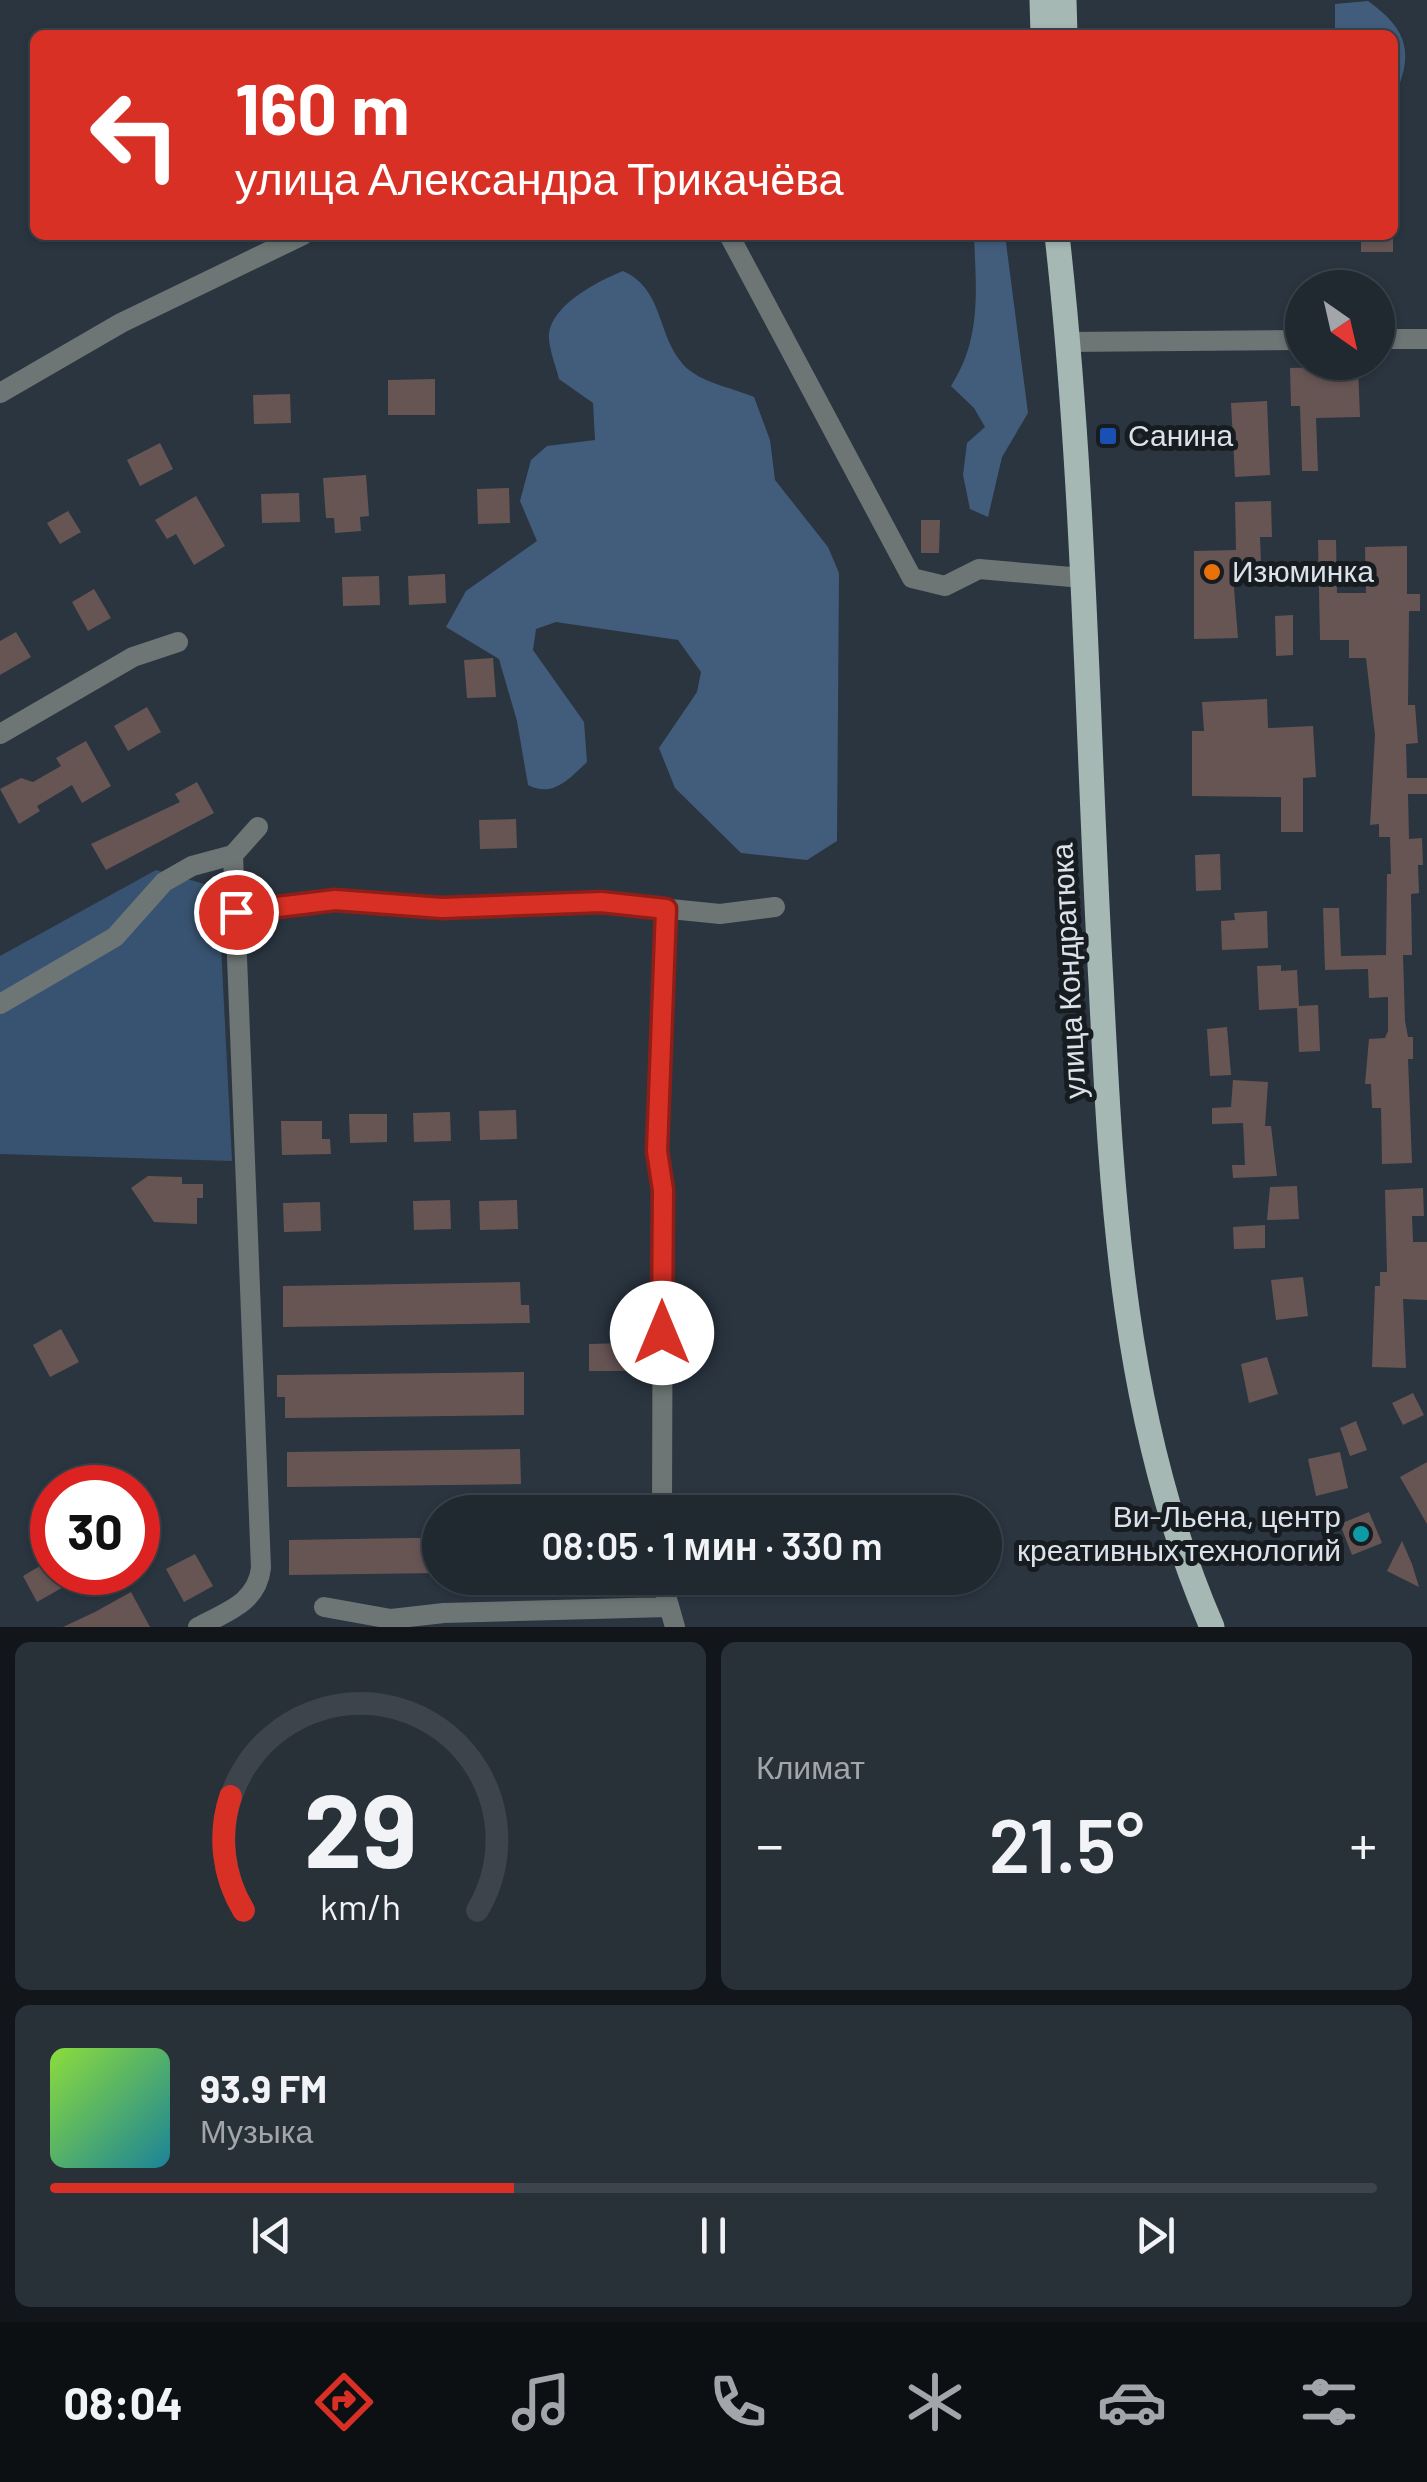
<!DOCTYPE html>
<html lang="ru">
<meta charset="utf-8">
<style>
:root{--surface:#202830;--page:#283038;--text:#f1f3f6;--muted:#a2a6ab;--line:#3d444c;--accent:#d93025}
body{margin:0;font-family:Barlow,sans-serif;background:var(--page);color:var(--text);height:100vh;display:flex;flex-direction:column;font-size:38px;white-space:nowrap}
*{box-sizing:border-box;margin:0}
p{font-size:32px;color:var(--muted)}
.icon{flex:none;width:55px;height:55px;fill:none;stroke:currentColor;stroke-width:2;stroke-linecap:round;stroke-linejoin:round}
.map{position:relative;height:1627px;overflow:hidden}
.side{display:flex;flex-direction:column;gap:15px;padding:15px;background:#12161a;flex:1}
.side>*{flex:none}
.hud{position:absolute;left:30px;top:30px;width:1368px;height:210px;border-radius:15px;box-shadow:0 2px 8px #0004,0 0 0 2px var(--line);background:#d93025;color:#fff;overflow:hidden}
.needle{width:65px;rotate:146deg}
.controls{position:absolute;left:1285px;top:270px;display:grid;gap:20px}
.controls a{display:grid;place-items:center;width:110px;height:110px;border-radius:50%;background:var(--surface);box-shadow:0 2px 8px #0004,0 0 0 2px var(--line);font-size:50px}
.speed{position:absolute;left:30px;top:1465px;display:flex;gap:20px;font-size:50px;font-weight:700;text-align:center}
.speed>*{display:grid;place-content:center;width:130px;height:130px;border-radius:50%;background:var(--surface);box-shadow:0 2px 8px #0004,0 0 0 2px var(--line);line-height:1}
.speed .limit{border:15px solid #d22;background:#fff;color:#111}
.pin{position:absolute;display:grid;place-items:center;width:85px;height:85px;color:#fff;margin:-42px;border:5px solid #fff;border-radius:50%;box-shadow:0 2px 10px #0007}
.me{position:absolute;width:110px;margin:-55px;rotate:0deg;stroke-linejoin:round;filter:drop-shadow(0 0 8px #0008)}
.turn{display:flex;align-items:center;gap:35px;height:210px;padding:0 40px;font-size:45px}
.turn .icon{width:130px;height:130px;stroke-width:2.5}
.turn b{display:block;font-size:70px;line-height:85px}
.big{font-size:75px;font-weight:600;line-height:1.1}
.side .tile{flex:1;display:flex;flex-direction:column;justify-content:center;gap:15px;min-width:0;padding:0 35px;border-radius:15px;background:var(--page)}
.side .dial{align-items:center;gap:0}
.dial svg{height:260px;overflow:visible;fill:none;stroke:var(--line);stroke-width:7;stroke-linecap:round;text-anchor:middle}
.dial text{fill:var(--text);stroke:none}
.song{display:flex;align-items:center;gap:30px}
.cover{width:120px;height:120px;border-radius:15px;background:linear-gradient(135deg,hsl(90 70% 55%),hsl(190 70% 35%))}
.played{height:10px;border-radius:5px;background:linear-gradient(90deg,var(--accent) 35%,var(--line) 35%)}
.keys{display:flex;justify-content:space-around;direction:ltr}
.heat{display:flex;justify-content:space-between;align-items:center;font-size:55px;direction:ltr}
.side .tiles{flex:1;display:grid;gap:15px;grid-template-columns:1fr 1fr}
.tile:last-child{grid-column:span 2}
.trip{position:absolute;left:422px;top:1495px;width:580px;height:100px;border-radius:50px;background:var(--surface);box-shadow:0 2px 8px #0004,0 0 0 2px var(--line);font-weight:600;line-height:100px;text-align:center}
.menu{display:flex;height:160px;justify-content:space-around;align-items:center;background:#0d1013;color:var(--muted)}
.menu .icon{width:70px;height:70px}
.menu .on{color:var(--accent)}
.menu b{font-size:45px;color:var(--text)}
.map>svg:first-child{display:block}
.green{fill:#385371}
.forest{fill:#425d7c}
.building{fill:#675554}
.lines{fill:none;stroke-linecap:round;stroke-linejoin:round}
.street{stroke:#6d7674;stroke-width:20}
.primary{stroke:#a5b8b4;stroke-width:25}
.route-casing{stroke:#8d1f18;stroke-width:25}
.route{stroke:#d93025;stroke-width:18}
.transit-dot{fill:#1a4fb4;stroke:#171c21;stroke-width:4}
.food-dot{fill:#e8710a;stroke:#171c21;stroke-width:4}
.culture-dot{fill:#0f9aa8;stroke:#171c21;stroke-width:4}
.labels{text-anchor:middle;stroke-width:10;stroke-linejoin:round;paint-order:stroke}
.poi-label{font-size:30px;fill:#dbe2e9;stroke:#171c21;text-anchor:start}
.street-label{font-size:30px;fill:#dbe2e9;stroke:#171c21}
</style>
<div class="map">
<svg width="1427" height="1627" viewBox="0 0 1427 1627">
<rect width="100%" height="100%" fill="#2a3540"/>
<!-- green -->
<path class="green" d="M156,870L218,888L232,1161L0,1154V956Z"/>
<!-- forest -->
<path class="forest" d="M1368,1C1411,32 1413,55 1393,101L1392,35H1335V4Z
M974,235H1005L1028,413L1002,457L988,517L970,509L963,475L967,443L985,427L974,408L951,386C982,338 976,290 974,235Z
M623,271C667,291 655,340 689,370C705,383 735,389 754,397L770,440L775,480L828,547L839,573L837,841L807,860L741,853L675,788L659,748L697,692L701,672L678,640L556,622L536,629L533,650L584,722L587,762C569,779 553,798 528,785L517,721L499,659L446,627L466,591L537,541L520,501L531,460L547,446L595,440L593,403L559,379C556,367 550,352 549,339C547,307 598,281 623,271Z"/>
<!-- building -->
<path class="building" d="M1361,235H1393V252H1361Z
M1358,366L1360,417L1316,418L1318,471H1302L1300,406H1291L1290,368Z
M435,379V415H388V380Z
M290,394L291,423L254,424L253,395Z
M1267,401L1270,475L1235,477L1231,403Z
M160,443L173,469L140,486L127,460Z
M366,475L369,516L360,517L361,531L335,533L334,518H326L323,478Z
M509,488L510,523L478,524L477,489Z
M299,493L300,522L262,523L261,494Z
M196,496L225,546L194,565L176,534L167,539L155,520Z
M1271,501L1272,537H1260L1261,563L1232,564L1238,638L1194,639V551L1236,550L1235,502Z
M68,511L81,532L60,544L47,523Z
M921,520H940L939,553H921Z
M1318,540H1336L1337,593H1366L1365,547L1407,546V594H1420V611H1409L1408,705H1415L1418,743L1406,744L1407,778H1427V794H1408L1409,839L1422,838L1423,865H1418L1419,893L1411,894L1412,955H1403L1405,1021L1408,1037H1413V1059H1408L1412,1163L1382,1164L1381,1108H1372L1371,1084H1365L1369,1039L1385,1038L1388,1031V997L1369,998L1368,969L1325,970L1323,908H1339L1341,956L1386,955L1387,874H1391L1390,837H1379V824L1370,825L1375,735L1366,658H1349V640H1320Z
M445,574L446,603L409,605L408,576Z
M379,576L380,605L343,606L342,577Z
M94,589L111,618L88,631L72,602Z
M1293,615V655L1276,656L1275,616Z
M16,632L31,657L0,675V641Z
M493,658L496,697L467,698L464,660Z
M1267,699L1268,728L1313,726L1316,777L1303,778V832H1281V797L1192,796V731H1204L1202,702Z
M147,707L161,732L128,751L114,726Z
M86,741L111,786L82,803L72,785L37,806L40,811L19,824L0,789L21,778L33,782L61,766L56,758Z
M197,782L214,813L106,870L91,844L180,802L175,794Z
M516,819L517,848L480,849L479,820Z
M1220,854L1221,890L1196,891L1195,855Z
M1267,911L1268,948L1222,950L1221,921L1235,920L1234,913Z
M1281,965V971L1297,970L1299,1006L1318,1005L1320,1051L1299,1052L1297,1008L1259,1010L1257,966Z
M1227,1027L1231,1075L1210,1076L1207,1029Z
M1233,1080L1268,1082L1265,1126H1271L1277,1176L1233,1178L1232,1165H1245L1243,1123L1212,1124V1108L1231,1107Z
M516,1110L517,1139L480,1140L479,1111Z
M450,1112L451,1141L414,1142L413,1113Z
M349,1114H387V1142L350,1143Z
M281,1121H322V1139H330L331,1154L282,1155Z
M148,1176L182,1177V1184H203V1198H197V1224L154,1222L131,1188Z
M1297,1186L1299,1219L1267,1220L1270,1187Z
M1423,1188L1424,1216H1412L1413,1242H1427V1300L1403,1299L1406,1368L1372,1367L1375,1286H1380V1272H1387L1385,1190Z
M450,1200L451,1229L414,1230L413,1201Z
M517,1200L518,1229L480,1230L479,1201Z
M320,1202L321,1231L284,1232L283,1203Z
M1265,1225V1248L1234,1249L1233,1227Z
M1303,1277L1308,1316L1276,1320L1271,1280Z
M520,1282L521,1305H529L530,1323L283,1327V1286Z
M61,1329L79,1362L50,1377L33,1345Z
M626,1343V1371H589V1344Z
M1267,1357L1278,1394L1249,1403L1241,1364Z
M524,1372V1415L285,1418V1397H277V1375Z
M1413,1393L1424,1415L1403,1425L1392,1403Z
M1356,1421L1367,1450L1350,1456L1340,1428Z
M520,1449L521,1484L287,1487V1452Z
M1340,1452L1348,1488L1316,1496L1308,1459Z
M1427,1462V1524L1400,1477Z
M1369,1512L1382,1543L1352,1555L1340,1524Z
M413,1538H440V1573L289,1575V1540Z
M1402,1541L1412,1564L1419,1587L1387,1571Z
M195,1554L213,1586L184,1602L166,1569Z
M52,1559V1572H60L67,1585L37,1602L23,1576Z
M131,1592L150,1627H63L95,1612Z"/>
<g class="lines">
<!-- street -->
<path class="street" d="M729,235L912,578L945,586L979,569L1083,578
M1378,339H1427
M1066,342L1302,340
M0,393L121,323L303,235
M0,734L133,657L178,642
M236,912L335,900L442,908L601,902L720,914L775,907
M0,1004L115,937L164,882L192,866L233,855L258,827
M662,1512L663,1190L657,1151L666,909
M661,1578L675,1627
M324,1607L391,1619L444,1613L668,1607
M198,1627C226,1612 257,1603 261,1568L233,855"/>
<!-- primary -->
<path class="primary" d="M1042,0L1043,35
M1064,0L1065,35
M1057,235C1085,483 1087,733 1101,983C1112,1203 1123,1422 1212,1627"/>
</g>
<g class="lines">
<!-- route casing -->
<g class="route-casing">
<path id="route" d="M236,912L335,900L442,908L601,902L666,909L657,1151L663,1190L662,1333"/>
</g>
<!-- route -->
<use href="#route" class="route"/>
</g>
<!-- markers -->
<rect class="transit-dot" x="1098" y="426" width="20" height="20" rx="5"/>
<circle class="food-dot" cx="1212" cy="572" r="10"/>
<circle class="culture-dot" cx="1361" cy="1534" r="10"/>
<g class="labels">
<!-- poi labels -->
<g class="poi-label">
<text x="1128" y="446">Санина</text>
<text x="1232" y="582">Изюминка</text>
<text x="1341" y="1527" text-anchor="end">Ви-Льена, центр<tspan x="1341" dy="34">креативных технологий</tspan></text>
</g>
<!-- street labels -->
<g class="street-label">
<text transform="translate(1069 971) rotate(-93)" y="10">улица Кондратюка</text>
</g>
</g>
</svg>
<div class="controls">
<a><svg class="needle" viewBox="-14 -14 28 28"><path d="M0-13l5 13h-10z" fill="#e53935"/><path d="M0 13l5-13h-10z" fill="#a2a6ab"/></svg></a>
</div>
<div class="speed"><div class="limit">30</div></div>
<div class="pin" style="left:236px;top:912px;background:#d93025"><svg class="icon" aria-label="arrive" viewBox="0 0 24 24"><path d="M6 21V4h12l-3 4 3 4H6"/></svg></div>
<svg class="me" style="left:662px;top:1333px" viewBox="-20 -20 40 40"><circle r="19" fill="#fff"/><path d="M0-13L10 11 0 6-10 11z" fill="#d93025"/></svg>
<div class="trip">08:05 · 1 мин · 330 m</div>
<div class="hud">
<div class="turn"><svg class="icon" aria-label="left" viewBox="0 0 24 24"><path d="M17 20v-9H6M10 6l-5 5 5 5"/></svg><div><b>160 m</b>улица Александра Трикачёва</div></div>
</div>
</div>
<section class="side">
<div class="tiles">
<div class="tile dial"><svg viewBox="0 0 100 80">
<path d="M14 69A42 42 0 1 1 86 69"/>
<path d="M14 69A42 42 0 0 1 10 34" stroke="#d93025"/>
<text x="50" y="56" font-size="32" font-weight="700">29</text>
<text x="50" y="72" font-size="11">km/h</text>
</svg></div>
<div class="tile"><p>Климат</p>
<div class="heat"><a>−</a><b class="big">21.5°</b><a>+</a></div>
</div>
<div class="tile">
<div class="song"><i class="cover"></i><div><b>93.9 FM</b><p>Музыка</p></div></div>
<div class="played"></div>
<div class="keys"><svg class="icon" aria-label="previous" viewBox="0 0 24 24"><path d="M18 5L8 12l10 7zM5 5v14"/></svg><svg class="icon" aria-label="pause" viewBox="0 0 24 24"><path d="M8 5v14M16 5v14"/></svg><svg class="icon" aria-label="next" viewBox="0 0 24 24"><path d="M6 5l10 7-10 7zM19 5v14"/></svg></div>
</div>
</div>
</section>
<nav class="menu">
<b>08:04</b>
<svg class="icon on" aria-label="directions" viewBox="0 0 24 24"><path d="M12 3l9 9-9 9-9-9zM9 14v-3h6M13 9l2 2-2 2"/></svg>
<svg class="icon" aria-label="music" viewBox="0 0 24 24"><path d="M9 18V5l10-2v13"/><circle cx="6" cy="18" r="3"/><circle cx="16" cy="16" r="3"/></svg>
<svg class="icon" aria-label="phone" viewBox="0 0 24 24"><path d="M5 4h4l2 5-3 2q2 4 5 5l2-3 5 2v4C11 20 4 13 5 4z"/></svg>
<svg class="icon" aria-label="climate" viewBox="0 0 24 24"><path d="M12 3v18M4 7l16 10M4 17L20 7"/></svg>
<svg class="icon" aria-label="car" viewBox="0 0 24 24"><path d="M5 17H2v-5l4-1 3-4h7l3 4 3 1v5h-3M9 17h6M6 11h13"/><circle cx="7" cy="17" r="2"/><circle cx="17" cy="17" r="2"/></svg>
<svg class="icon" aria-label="filters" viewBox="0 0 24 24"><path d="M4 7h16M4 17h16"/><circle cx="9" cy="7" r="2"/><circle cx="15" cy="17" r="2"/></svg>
</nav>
